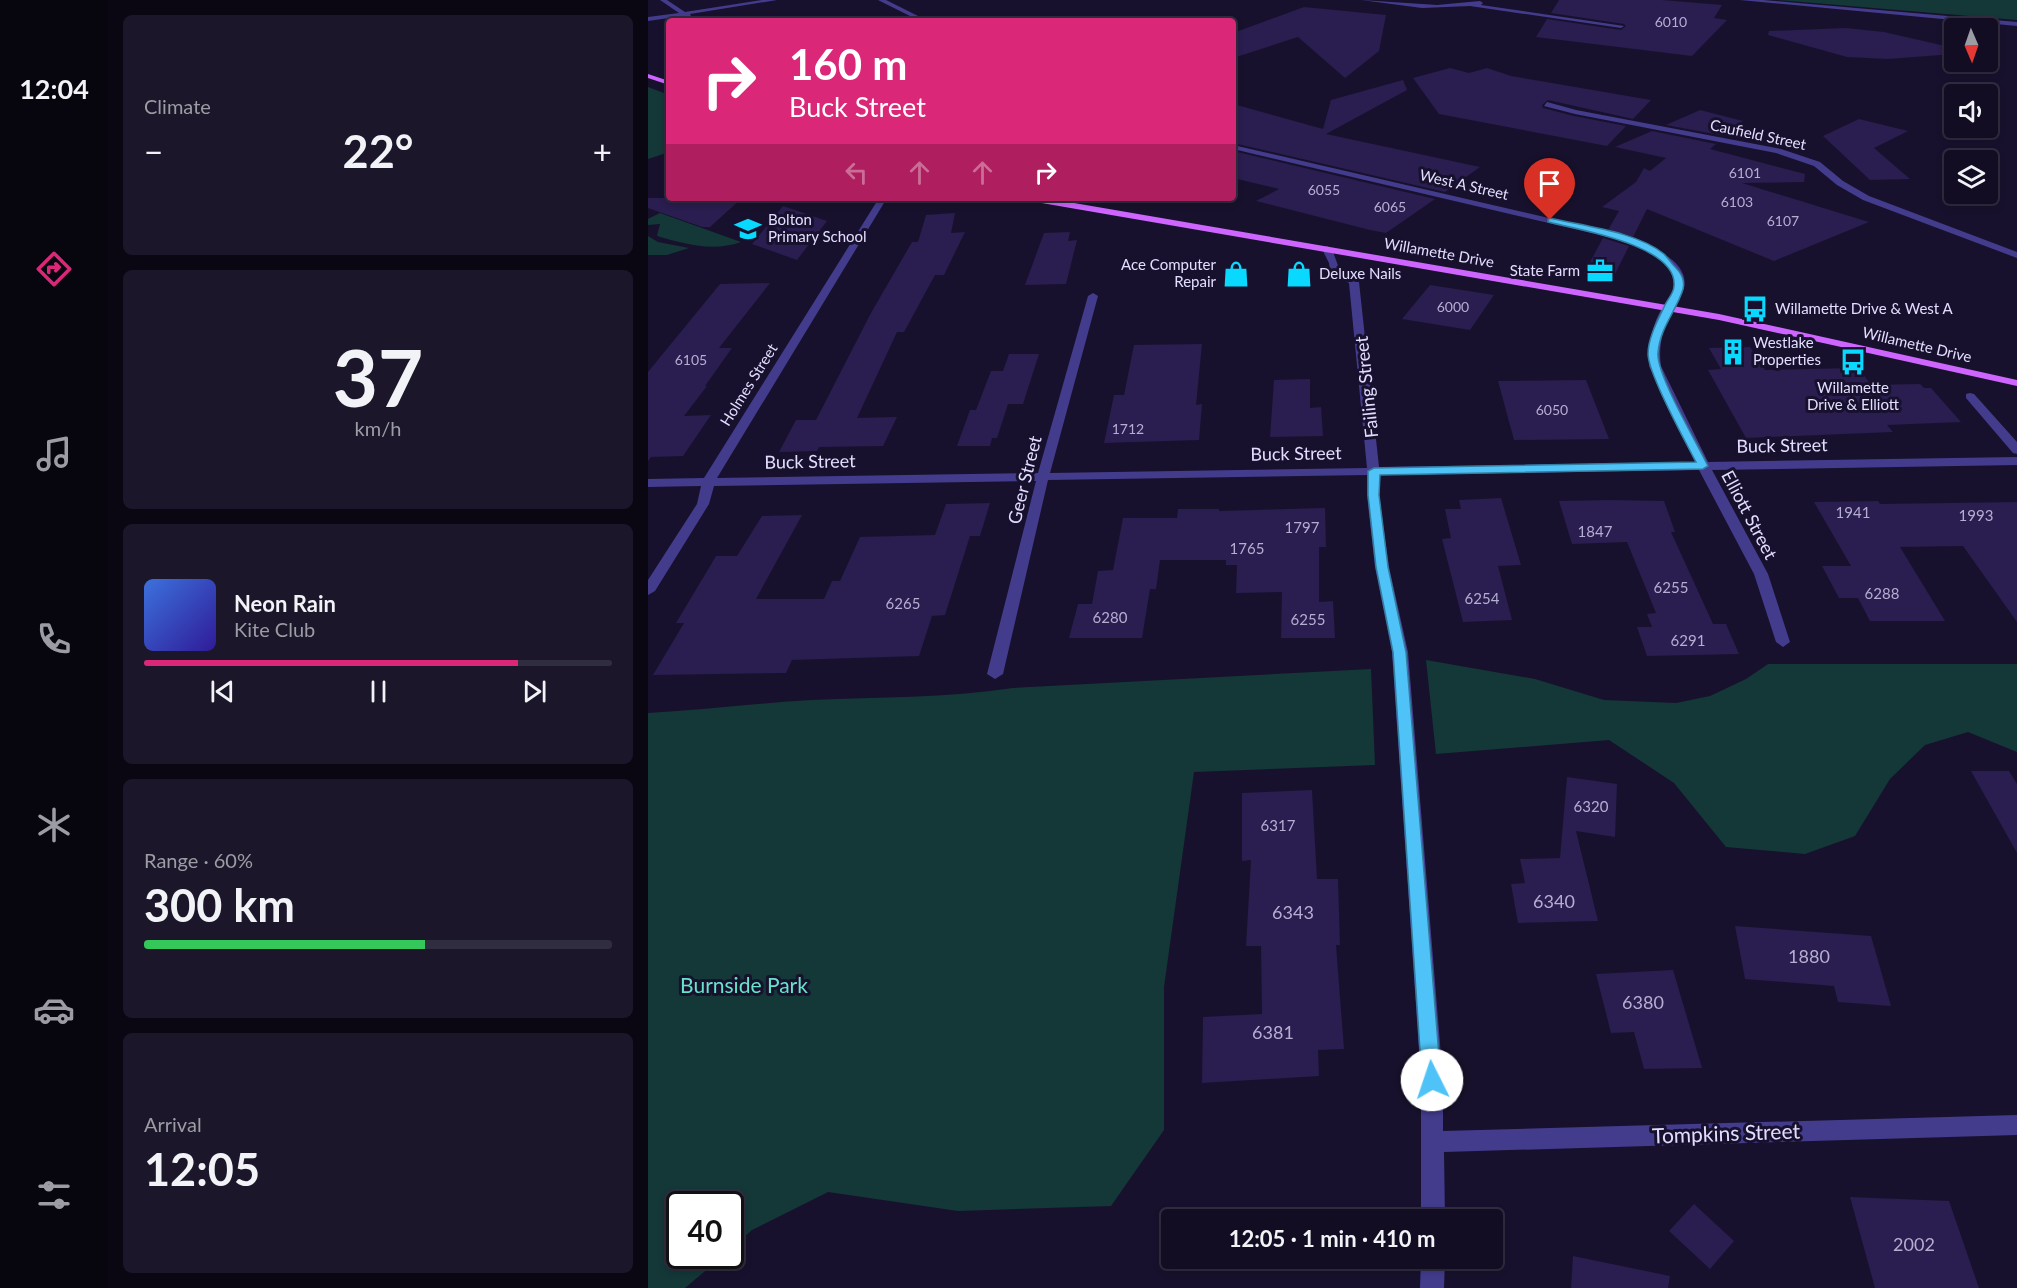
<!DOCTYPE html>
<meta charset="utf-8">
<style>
:root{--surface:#120d22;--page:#1b162a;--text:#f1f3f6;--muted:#9c9ca5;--line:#312d40;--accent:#db2777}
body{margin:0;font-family:Lato,sans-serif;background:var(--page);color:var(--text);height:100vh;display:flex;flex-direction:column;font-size:22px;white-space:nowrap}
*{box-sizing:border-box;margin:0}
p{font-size:20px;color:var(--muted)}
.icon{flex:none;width:33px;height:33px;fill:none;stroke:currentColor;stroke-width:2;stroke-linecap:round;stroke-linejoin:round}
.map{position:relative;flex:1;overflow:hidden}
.panel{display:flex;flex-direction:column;gap:15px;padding:15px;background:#0a0713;width:540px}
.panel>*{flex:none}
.guide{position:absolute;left:18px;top:18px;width:570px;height:183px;border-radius:6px;box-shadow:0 3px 9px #0003,0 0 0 2px var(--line);background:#db2777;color:#fff;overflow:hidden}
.needle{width:39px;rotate:178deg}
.buttons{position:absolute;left:1296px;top:18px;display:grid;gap:12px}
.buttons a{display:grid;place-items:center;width:54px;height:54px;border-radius:6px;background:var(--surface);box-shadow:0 3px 9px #0003,0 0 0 2px var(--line);font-size:30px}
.speed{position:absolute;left:18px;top:1191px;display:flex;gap:12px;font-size:30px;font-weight:700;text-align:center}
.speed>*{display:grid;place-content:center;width:78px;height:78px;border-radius:50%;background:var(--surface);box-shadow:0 3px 9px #0003,0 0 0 2px var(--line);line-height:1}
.speed .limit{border:3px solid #111;border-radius:9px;background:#fff;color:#111}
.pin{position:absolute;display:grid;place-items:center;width:51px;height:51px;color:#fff;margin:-62px -26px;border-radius:50% 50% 50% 0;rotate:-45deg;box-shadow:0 0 6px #0007}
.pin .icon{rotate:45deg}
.me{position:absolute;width:66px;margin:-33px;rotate:356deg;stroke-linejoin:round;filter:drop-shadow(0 0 4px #0008)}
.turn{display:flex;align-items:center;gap:21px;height:126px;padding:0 24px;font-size:27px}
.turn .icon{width:78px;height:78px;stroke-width:2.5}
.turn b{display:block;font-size:42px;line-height:51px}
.lanes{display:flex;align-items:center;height:57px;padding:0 24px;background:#0003;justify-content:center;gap:30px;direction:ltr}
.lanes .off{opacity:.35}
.big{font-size:45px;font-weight:700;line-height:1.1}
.panel .tile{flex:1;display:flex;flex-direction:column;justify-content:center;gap:9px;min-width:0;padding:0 21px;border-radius:9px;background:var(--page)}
.panel .dial{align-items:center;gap:0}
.dial b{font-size:78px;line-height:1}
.song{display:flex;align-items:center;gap:18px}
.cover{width:72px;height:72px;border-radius:9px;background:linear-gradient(135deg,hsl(220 70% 55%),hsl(250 70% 35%))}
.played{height:6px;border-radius:3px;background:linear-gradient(90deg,var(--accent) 80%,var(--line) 80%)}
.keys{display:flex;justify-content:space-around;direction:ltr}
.heat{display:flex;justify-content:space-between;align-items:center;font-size:33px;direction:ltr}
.charge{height:9px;border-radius:4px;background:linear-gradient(90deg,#34c759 60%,var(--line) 0)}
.trip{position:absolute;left:513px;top:1209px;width:342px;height:60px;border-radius:6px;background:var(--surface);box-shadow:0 3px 9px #0003,0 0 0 2px var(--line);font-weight:700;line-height:60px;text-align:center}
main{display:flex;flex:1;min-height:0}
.tab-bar{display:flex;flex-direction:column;width:108px;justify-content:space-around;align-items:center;background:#07050e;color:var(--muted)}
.tab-bar .icon{width:42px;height:42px}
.tab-bar .selected{color:var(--accent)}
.tab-bar b{font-size:27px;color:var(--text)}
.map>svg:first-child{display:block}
.green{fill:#143738}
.building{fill:#2a1d4f}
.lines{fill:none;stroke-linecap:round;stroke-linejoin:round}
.minor{fill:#433c8d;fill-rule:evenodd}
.major{fill:#ce65ff;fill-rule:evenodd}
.route{fill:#4fc3f7;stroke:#337fa1;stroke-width:1.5}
.labels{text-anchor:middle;stroke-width:6;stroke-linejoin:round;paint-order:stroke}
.far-number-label{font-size:14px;fill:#b5aed3}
.far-street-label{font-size:15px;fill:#e3deff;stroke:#18112d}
.far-poi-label{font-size:15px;fill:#e3deff;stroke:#18112d;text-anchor:start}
.number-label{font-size:15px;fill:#b5aed3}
.street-label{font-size:18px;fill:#e3deff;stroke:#18112d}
.near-number-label{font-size:18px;fill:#b5aed3}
.near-park-label{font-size:21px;fill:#65e4cb;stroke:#18112d}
.near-street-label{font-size:21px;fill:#e3deff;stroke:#18112d}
</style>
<main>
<nav class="tab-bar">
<b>12:04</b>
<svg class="icon selected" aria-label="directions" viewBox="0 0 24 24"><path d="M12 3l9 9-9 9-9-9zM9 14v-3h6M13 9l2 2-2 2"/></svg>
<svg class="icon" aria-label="music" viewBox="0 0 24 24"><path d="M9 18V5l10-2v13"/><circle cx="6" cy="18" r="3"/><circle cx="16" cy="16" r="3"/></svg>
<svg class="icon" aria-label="phone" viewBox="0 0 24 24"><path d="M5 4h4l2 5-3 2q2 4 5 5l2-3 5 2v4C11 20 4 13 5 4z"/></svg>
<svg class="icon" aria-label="climate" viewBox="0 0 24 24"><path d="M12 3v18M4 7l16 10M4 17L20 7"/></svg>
<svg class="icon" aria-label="car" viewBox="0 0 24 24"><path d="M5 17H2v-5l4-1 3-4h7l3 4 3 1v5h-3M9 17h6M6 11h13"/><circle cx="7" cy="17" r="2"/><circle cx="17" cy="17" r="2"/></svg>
<svg class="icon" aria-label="filters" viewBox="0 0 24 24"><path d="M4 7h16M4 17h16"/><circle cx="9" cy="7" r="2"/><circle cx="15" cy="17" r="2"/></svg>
</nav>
<section class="panel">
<div class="tile"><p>Climate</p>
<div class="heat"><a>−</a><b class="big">22°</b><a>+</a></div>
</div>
<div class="tile dial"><b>37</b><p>km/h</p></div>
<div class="tile">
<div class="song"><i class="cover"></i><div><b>Neon Rain</b><p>Kite Club</p></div></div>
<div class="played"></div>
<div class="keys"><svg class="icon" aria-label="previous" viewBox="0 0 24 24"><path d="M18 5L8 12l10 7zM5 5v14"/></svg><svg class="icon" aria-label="pause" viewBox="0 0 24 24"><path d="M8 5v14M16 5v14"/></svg><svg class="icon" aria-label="next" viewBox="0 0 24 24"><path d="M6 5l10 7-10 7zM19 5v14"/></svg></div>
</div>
<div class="tile"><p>Range · 60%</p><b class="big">300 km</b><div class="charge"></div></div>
<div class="tile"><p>Arrival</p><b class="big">12:05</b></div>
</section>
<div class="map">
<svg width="1369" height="1288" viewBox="0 0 1369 1288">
<rect width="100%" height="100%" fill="#18112d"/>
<!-- green -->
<path class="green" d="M1129,0H1369V20Z
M0,87L21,95V152L0,159Z
M12,213L93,242C65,252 37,244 9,236L12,224L0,225V219Z
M0,236L10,242L41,248L19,255H0Z
M778,660L887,679L956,700L1028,703L1062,696L1098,679L1120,664H1369V752L1320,732L1277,745L1242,779L1207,836L1157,854L1078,847L1026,783L961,740L788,754Z
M723,669L727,765L546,772L516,987V1130L463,1206L310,1211L180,1192L104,1230L83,1249L82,1204H32V1256H75L37,1288H0V713C55,710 109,703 164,700C231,697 298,698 365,688Z"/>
<!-- building -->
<path class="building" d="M911,0H1014L1074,5L1066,18L1079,20L1044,56L888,37L899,19L973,30L978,26L976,24L903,13Z
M656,7L738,15L731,51L697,78L650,37L585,58V33Z
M1198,28L1236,32L1306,48V54L1240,59L1199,57L1120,35L1121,31Z
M802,68L821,73L839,68L863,76L1003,100L985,119L900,100L894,105L895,108L926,116L978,126L959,146L791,114L765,78Z
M755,80L759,90L678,134L832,167L797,192L585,143V104L675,129L683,100Z
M1052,110L1095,121L1077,136L1018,125Z
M1211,119L1260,131L1226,148L1262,179L1222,180L1175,136Z
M1004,131L1068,144L1062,149L1157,174L1156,182L1094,183L1221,222L1126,261L999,209L985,237L960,230L971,211L954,207L988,182L996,168L1002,171L1018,158L967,147Z
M585,151L787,199L738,233L722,230L608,201L631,189L585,178Z
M0,198H94L62,227H54L0,208Z
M135,206L179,221L149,260L104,244Z
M307,213L303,233L317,232L296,275H287L256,332H249L209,418L249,417L235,446L171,447L169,451L131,452L148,420H168L223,313L264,242H270L278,215Z
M422,232L420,241L429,240L418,284L377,285L396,233Z
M955,238L981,246L965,278L936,273Z
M122,283L71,348H84L57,386H59L36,416L63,415L35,456L3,457L0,461V372L72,284Z
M782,285L846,295L822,330L754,319Z
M554,344L548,405L554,404L551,440L456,443L466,395H476L486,345Z
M1102,347L1117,370L1204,368L1212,370L1223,385L1272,384L1276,388H1283L1313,422L1239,425L1245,432L1098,438L1060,370L1073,369L1061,348Z
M361,354H391L375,404H360L349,438H344L342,446H309L322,410H328L343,371H355Z
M662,379V408L673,407L675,436L622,437L626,380Z
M938,380L961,439L866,440L850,381Z
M853,498L873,565L850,566L864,620L815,622L794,539L803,538L797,509H813L811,500Z
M962,500L1016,501L1027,532H1023L1065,624H1078L1091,654L999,656L989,627H1004L999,614L1008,613L979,542L924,544L911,501Z
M1230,501L1232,504L1369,502V622L1315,546L1252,547L1297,621H1222L1210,598H1191L1174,566H1203L1166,502Z
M342,503L332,536H322L297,615L284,616L271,656L144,660L138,673L5,675L36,623H28L68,556H89L114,516L154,515L108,599H176L184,581H192L212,537L287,535L298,504Z
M677,508L678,547H671V602L685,601L687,638H633L634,592L588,593L589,565H578V560H512L508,589H502L494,638H421L430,604H444L450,571L465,570L475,518H529L530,509H571V511Z
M1323,771H1361L1369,784V853Z
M919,777L969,784L967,837L928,831L950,921L870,923L863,884L877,883L872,859L912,858Z
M664,790L669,879H690L692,945H688L696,1049L670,1050L671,1076L554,1083L555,1017L614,1014L613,946H598L603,860L594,861V793Z
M1087,926L1223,936L1243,1006L1190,1002L1186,986L1097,979Z
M1025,970L1054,1068L996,1069L986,1032L963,1033L948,974Z
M1202,1197L1301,1201L1331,1288H1227Z
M1046,1204L1086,1241L1062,1269L1021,1231Z
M925,1256L1022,1276L1020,1288H923Z"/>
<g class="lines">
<!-- minor -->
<path class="minor" d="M12,0H19L37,12L114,0H129L42,14L43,16L40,18L35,16L0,21V17L31,13Z
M230,0H238L280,21H272Z
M713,0L789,5L832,1L835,3L833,5L976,26L973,28L822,6L774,8Z
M1092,0H1115L1369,22V26Z
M899,102L928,110L1133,149L1172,162L1195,181L1221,196L1369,252V258L1215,200L1189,185L1166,166L1128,153L927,114L896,106Z
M585,145L957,231C980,237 1048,256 1035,291C1033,297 1028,302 1025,307C1015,325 1010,346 1013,366L1060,462L1369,457V465L1064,470L1120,574L1142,642L1135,647L1128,642L1106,574L1051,470L731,475V495L741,567L760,652L795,1080V1131L1369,1115V1135L796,1152L797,1220H773V1080L744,652L727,567L719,495V475L400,480L355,674L347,679L339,674L388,481L66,486L61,504L7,591L0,595V580L49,504L53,486L0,487V479L56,478L231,198H239L69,478L390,473L440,296L445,293L450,296L402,473L719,468L701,283L682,272L681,263L674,249L679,246L684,249L692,271L711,282L731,467L1047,462L1001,366C1000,346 1004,325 1014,308C1018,301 1025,295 1026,288C1031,256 975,241 952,235L585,149Z
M1322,393L1326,394L1369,442V454L1365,453L1318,398V394Z
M773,1258H797L796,1288H772Z"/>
<!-- major -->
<path class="major" d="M0,74L21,81V85L0,78Z
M378,198H397L1071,314L1369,380V386L1071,320L382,201Z"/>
</g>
<!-- route -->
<path class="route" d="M902,218C935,226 990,232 1016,254C1020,258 1024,264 1028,268C1033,273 1037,281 1035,289C1029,310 1012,327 1010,353C1008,374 1049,443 1060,466L1055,469L732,475L731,495L740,567L758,652L793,1080L790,1087L784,1089L777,1087L774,1080L745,652L728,567L720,495V471L726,468L1048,462C1037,441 1000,374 1000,354C1000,337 1011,318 1018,303C1021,298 1026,292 1026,286C1030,245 928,229 900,222V219Z"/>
<!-- icons -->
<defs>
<g id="school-bare" transform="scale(2.07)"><path d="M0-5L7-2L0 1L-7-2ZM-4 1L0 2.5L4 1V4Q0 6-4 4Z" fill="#0ad9ff" stroke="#18112d" stroke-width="2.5" paint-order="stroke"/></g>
<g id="office-bare" transform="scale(2.07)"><path d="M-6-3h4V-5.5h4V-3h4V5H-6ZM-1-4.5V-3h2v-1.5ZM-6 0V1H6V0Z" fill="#0ad9ff" stroke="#18112d" stroke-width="2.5" paint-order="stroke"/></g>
<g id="shop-bare" transform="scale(2.07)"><path d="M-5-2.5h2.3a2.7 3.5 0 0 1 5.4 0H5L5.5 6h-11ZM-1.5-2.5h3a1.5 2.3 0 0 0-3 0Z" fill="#0ad9ff" stroke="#18112d" stroke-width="2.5" paint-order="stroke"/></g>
<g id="bus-bare" transform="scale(2.07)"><path d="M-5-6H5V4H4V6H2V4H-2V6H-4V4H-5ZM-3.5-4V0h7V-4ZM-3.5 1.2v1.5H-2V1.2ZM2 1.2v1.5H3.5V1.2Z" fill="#0ad9ff" stroke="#18112d" stroke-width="2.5" paint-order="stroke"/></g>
<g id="building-bare" transform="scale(2.07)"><path d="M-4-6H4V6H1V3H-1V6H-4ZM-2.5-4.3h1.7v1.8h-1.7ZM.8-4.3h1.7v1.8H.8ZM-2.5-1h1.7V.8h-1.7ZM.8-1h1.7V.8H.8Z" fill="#0ad9ff" stroke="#18112d" stroke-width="2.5" paint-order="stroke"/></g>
</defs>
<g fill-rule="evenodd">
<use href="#school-bare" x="100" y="229"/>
<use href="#office-bare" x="952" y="271"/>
<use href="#shop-bare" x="588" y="274"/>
<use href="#shop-bare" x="651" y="274"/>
<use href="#bus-bare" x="1107" y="309"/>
<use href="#building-bare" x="1085" y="352"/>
<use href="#bus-bare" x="1205" y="362"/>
</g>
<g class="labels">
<!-- far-number labels -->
<g class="far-number-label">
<text x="1023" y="27">6010</text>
<text x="1097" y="178">6101</text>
<text x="676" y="195">6055</text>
<text x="1089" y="207">6103</text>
<text x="742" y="212">6065</text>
<text x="1135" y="226">6107</text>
<text x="805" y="312">6000</text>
<text x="43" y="365">6105</text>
<text x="904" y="415">6050</text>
<text x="480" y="434">1712</text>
</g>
<!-- far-street labels -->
<g class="far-street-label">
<text transform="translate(1110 135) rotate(12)" y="5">Caufield Street</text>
<text transform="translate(816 185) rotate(13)" y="5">West A Street</text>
<text transform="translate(791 253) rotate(10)" y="5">Willamette Drive</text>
<text transform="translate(1269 345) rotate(13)" y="5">Willamette Drive</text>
<text transform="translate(101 385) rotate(-58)" y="5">Holmes Street</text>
</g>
<!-- far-poi labels -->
<g class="far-poi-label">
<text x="120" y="225">Bolton<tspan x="120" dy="17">Primary School</tspan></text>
<text x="568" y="270" text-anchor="end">Ace Computer<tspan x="568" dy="17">Repair</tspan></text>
<text x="932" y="276" text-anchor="end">State Farm</text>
<text x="671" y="279">Deluxe Nails</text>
<text x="1127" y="314">Willamette Drive &amp; West A</text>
<text x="1105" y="348">Westlake<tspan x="1105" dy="17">Properties</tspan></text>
<text x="1205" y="393" text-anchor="middle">Willamette<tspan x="1205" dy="17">Drive &amp; Elliott</tspan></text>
</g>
<!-- number labels -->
<g class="number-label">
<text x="1205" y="518">1941</text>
<text x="1328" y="521">1993</text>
<text x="654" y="533">1797</text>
<text x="947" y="537">1847</text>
<text x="599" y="554">1765</text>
<text x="1023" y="593">6255</text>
<text x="1234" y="599">6288</text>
<text x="834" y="604">6254</text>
<text x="255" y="609">6265</text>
<text x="462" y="623">6280</text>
<text x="660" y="625">6255</text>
<text x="1040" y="646">6291</text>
<text x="943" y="812">6320</text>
<text x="630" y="831">6317</text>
</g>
<!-- street labels -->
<g class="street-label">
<text transform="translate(719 387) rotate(-96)" y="6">Failing Street</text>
<text transform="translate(1134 446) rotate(-1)" y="6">Buck Street</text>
<text transform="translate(648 454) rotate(-1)" y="6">Buck Street</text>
<text transform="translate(162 462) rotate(-1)" y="6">Buck Street</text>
<text transform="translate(377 480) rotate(-76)" y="6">Geer Street</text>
<text transform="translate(1101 515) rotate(62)" y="6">Elliott Street</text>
</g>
<!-- near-number labels -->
<g class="near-number-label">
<text x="906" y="908">6340</text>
<text x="645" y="919">6343</text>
<text x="1161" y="963">1880</text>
<text x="995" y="1009">6380</text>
<text x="625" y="1039">6381</text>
<text x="1266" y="1251">2002</text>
</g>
<!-- near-park labels -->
<g class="near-park-label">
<text x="96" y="993">Burnside Park</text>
</g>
<!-- near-street labels -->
<g class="near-street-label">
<text transform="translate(1078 1134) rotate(-2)" y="7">Tompkins Street</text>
</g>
</g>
</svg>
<div class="buttons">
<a><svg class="needle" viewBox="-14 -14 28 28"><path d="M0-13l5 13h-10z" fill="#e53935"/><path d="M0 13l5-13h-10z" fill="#9c9ca5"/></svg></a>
<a><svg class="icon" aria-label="sound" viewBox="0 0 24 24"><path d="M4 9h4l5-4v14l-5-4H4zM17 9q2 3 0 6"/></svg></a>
<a><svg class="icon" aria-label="layers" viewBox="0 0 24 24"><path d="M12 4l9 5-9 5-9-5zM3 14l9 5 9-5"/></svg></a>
</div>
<div class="speed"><div class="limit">40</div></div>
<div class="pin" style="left:902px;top:220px;background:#d93025"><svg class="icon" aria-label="arrive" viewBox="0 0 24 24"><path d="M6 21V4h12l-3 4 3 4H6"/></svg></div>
<svg class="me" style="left:784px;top:1080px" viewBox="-20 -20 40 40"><circle r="19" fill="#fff"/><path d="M0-13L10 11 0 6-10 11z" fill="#4fc3f7"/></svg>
<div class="trip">12:05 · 1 min · 410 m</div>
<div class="guide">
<div class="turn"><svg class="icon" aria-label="right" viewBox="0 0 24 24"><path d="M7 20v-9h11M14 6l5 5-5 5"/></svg><div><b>160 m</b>Buck Street</div></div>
<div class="lanes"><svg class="icon off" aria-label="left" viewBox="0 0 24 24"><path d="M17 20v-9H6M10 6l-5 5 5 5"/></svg><svg class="icon off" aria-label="ahead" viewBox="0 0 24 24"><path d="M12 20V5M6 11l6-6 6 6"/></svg><svg class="icon off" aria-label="ahead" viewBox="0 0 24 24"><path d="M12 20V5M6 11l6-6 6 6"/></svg><svg class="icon" aria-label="right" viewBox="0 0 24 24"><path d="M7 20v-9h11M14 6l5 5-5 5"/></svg></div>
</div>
</div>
</main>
